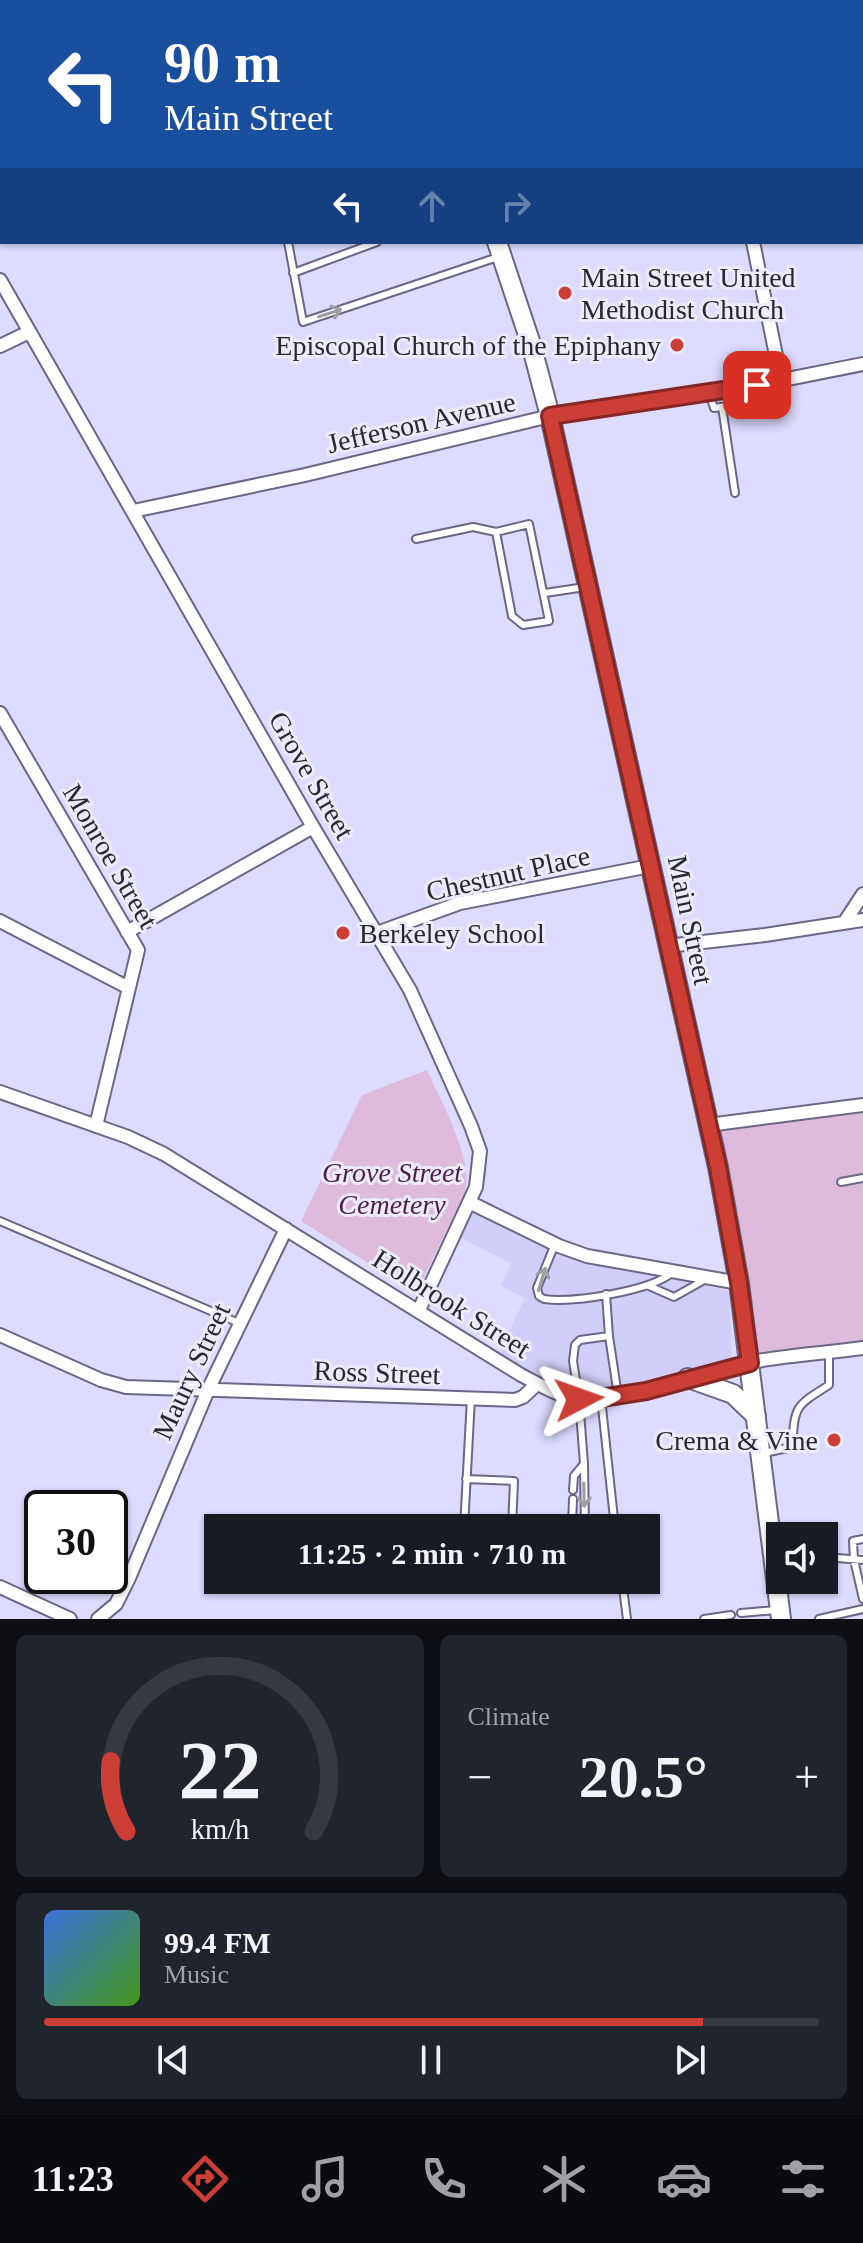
<!DOCTYPE html>
<meta charset="utf-8">
<style>
:root{--surface:#171b24;--page:#20242c;--text:#f1f3f6;--muted:#9ea1a6;--line:#363941;--accent:#cc3e36}
body{margin:0;font-family:"Times New Roman",serif;background:var(--page);color:var(--text);height:100vh;display:flex;flex-direction:column;font-size:30px;white-space:nowrap}
*{box-sizing:border-box;margin:0}
p{font-size:26px;color:var(--muted)}
.icon{flex:none;width:44px;height:44px;fill:none;stroke:currentColor;stroke-width:2;stroke-linecap:round;stroke-linejoin:round}
.map{position:relative;height:1619px;overflow:hidden}
.panel{display:flex;flex-direction:column;gap:16px;padding:16px;background:#0d0f14;flex:1}
.panel>*{flex:none}
.hud{position:absolute;left:0px;top:0px;width:864px;height:244px;box-shadow:0 2px 6px #0004;background:#1a4fa0;color:#fff;overflow:hidden}
.controls{position:absolute;left:766px;top:1522px;display:grid;gap:16px}
.controls a{display:grid;place-items:center;width:72px;height:72px;border-radius:0px;background:var(--surface);box-shadow:0 2px 6px #0004;font-size:40px}
.speed{position:absolute;left:24px;top:1490px;display:flex;gap:16px;font-size:40px;font-weight:700;text-align:center}
.speed>*{display:grid;place-content:center;width:104px;height:104px;border-radius:50%;background:var(--surface);box-shadow:0 2px 6px #0004;line-height:1}
.speed .limit{border:4px solid #111;border-radius:12px;background:#fff;color:#111}
.pin{position:absolute;display:grid;place-items:center;width:68px;height:68px;color:#fff;margin:-34px;border-radius:16px;box-shadow:0 4px 12px #0006}
.me{position:absolute;width:88px;margin:-44px;rotate:86deg;stroke-linejoin:round;filter:drop-shadow(0 0 6px #0008)}
.turn{display:flex;align-items:center;gap:28px;height:168px;padding:0 32px;font-size:36px}
.turn .icon{width:104px;height:104px;stroke-width:2.5}
.turn b{display:block;font-size:56px;line-height:68px}
.lanes{display:flex;align-items:center;height:76px;padding:0 32px;background:#0003;justify-content:center;gap:40px;direction:ltr}
.lanes .off{opacity:.35}
.big{font-size:60px;font-weight:700;line-height:1.1}
.panel .card{flex:1;display:flex;flex-direction:column;justify-content:center;gap:12px;min-width:0;padding:0 28px;border-radius:12px;background:var(--page)}
.panel .dial{align-items:center;gap:0}
.dial svg{height:208px;overflow:visible;fill:none;stroke:var(--line);stroke-width:7;stroke-linecap:round;text-anchor:middle}
.dial text{fill:var(--text);stroke:none}
.song{display:flex;align-items:center;gap:24px}
.cover{width:96px;height:96px;border-radius:12px;background:linear-gradient(135deg,hsl(220 70% 55%),hsl(100 70% 35%))}
.played{height:8px;border-radius:4px;background:linear-gradient(90deg,var(--accent) 85%,var(--line) 85%)}
.keys{display:flex;justify-content:space-around;direction:ltr}
.heat{display:flex;justify-content:space-between;align-items:center;font-size:44px;direction:ltr}
.panel .tiles{flex:1;display:grid;gap:16px;grid-template-columns:1fr 1fr}
.card:last-child{grid-column:span 2}
.trip{position:absolute;left:204px;top:1514px;width:456px;height:80px;border-radius:0px;background:var(--surface);box-shadow:0 2px 6px #0004;font-weight:700;line-height:80px;text-align:center}
.tab-bar{display:flex;height:128px;justify-content:space-around;align-items:center;background:#090b0e;color:var(--muted)}
.tab-bar .icon{width:56px;height:56px}
.tab-bar .selected{color:var(--accent)}
.tab-bar b{font-size:36px;color:var(--text)}
.map>svg:first-child{display:block}
.built{fill:#d1cff9}
.green{fill:#debadc}
.lines{fill:none;stroke-linecap:round;stroke-linejoin:round}
.service-casing{stroke:#6a6786;stroke-width:10}
.minor-casing{stroke:#6a6786;stroke-width:16}
.tertiary-casing{stroke:#6a6786;stroke-width:20}
.secondary-casing{stroke:#6a6786;stroke-width:22}
.service{stroke:#fff;stroke-width:6}
.minor{stroke:#fff;stroke-width:12}
.tertiary{stroke:#fff;stroke-width:16}
.secondary{stroke:#fff;stroke-width:18}
.oneway{stroke:#9e9ea4}
.route-casing{stroke:#852823;stroke-width:20}
.route{stroke:#cc3e36;stroke-width:14}
.poi-dot{fill:#cc3e36;stroke:#ebebf9;stroke-width:3}
.labels{text-anchor:middle;stroke-width:6;stroke-linejoin:round;paint-order:stroke}
.poi-label{font-size:28px;fill:#282734;stroke:#ebebf9;text-anchor:start}
.street-label{font-size:28px;fill:#282734;stroke:#ebebf9}
.park-label{font-size:28px;font-style:italic;fill:#4d1f4d;stroke:#ebebf9}
</style>
<div class="map">
<svg width="863" height="1619" viewBox="0 0 863 1619">
<rect width="100%" height="100%" fill="#dddbfe"/>
<!-- built -->
<path class="built" d="M473,1209L593,1262L729,1291L732,1359L610,1389H579L544,1379L510,1360L499,1352L525,1298L501,1286L511,1263L459,1237Z"/>
<!-- green -->
<path class="green" d="M427,1070C441,1102 476,1162 464,1195L416,1293L301,1221L362,1095Z
M863,1105V1348L750,1363L708,1125Z"/>
<g class="lines">
<!-- service casing -->
<g class="service-casing">
<path id="service" d="M530,0V2
M748,0V2
M808,0V2
M597,2L598,0
M767,2L775,0
M288,242L303,322L498,257
M293,273L377,242
M709,393L714,408L727,406L732,389
M722,407L735,493
M529,524L549,621L523,625L512,616L496,532Z
M416,539L473,527L496,532
M545,593L585,587
M841,1182L863,1178
M0,1221L239,1323
M555,1244L537,1288L539,1296L544,1299C574,1303 651,1291 673,1272
M649,1286L674,1297L706,1279
M606,1294L609,1336
M471,1398L464,1528H473
M601,1398L615,1528
M764,1453L792,1447C795,1406 794,1407 829,1385V1353
M466,1479L514,1481L512,1528
M573,1490L574,1476L583,1465
M572,1526L573,1499
M530,1528L585,1526L614,1518
M585,1528L584,1464L579,1399L573,1361L575,1345L580,1340L609,1336L618,1396
M863,1539L853,1541L854,1560L863,1599
M824,1561L837,1558L863,1560
M622,1580L627,1619
M741,1613L776,1610
M704,1619L731,1615
M819,1619L863,1609"/>
</g>
<!-- minor casing -->
<g class="minor-casing">
<path id="minor" d="M190,0L191,2
M709,0V2
M862,71H863
M753,242L781,380
M0,280L313,827L410,990L471,1126L480,1151L476,1187L419,1310
M0,346L29,332
M133,511L305,475L550,416L757,385L863,364
M0,713L138,950L96,1126
M0,921L129,988
M844,923L863,894
M127,932L313,827
M377,933L460,903L650,866
M667,946L765,935L863,920
M0,1092L128,1137L164,1154L521,1375C537,1383 553,1394 571,1397C624,1407 700,1373 752,1362C788,1355 827,1353 863,1348
M708,1125L863,1105
M471,1203L559,1246L587,1256L739,1283
M0,1335L101,1380L126,1387L515,1400L523,1397L537,1384
M0,1587L70,1619
M98,1619L116,1604L129,1578L208,1390L286,1229"/>
</g>
<!-- tertiary casing -->
<g class="tertiary-casing">
<path id="tertiary" d="M223,2L230,0
M0,54H2"/>
</g>
<!-- secondary casing -->
<g class="secondary-casing">
<path id="secondary" d="M414,0L415,2
M497,242L531,344L550,416L718,1167L739,1283L781,1619
M688,1378L733,1394L756,1416"/>
</g>
<!-- service -->
<use href="#service" class="service"/>
<!-- minor -->
<use href="#minor" class="minor"/>
<!-- tertiary -->
<use href="#tertiary" class="tertiary"/>
<!-- secondary -->
<use href="#secondary" class="secondary"/>
</g>
<!-- one-way arrows -->
<defs><path id="oneway-shaft" d="M-6 0H5M1.5-3L5.5 0L1.5 3" fill="none" stroke-width="1.6" stroke-linecap="round" stroke-linejoin="round" transform="scale(2)"/></defs>
<g class="oneway">
<use href="#oneway-shaft" transform="translate(330 313) rotate(-18)"/>
<use href="#oneway-shaft" transform="translate(542 1279) rotate(-73)"/>
<use href="#oneway-shaft" transform="translate(584 1495) rotate(89)"/>
</g>
<g class="lines">
<!-- route casing -->
<g class="route-casing">
<path id="route" d="M579,1399L601,1398L646,1391L750,1363L739,1283L718,1167L550,416L757,385"/>
</g>
<!-- route -->
<use href="#route" class="route"/>
</g>
<!-- markers -->
<g class="poi-dot">
<circle cx="565" cy="293" r="8"/>
<circle cx="677" cy="345" r="8"/>
<circle cx="343" cy="933" r="8"/>
<circle cx="834" cy="1440" r="8"/>
</g>
<g class="labels">
<!-- poi labels -->
<g class="poi-label">
<text x="581" y="287">Main Street United<tspan x="581" dy="32">Methodist Church</tspan></text>
<text x="661" y="355" text-anchor="end">Episcopal Church of the Epiphany</text>
<text x="359" y="943">Berkeley School</text>
<text x="818" y="1450" text-anchor="end">Crema &amp; Vine</text>
</g>
<!-- street labels -->
<g class="street-label">
<text transform="translate(421 422) rotate(-13)" y="10">Jefferson Avenue</text>
<text transform="translate(312 775) rotate(60)" y="10">Grove Street</text>
<text transform="translate(111 856) rotate(60)" y="10">Monroe Street</text>
<text transform="translate(508 873) rotate(-13)" y="10">Chestnut Place</text>
<text transform="translate(691 920) rotate(78)" y="10">Main Street</text>
<text transform="translate(452 1303) rotate(32)" y="10">Holbrook Street</text>
<text transform="translate(191 1371) rotate(-65)" y="10">Maury Street</text>
<text transform="translate(377 1372) rotate(2)" y="10">Ross Street</text>
</g>
<!-- park labels -->
<g class="park-label">
<text x="392" y="1182">Grove Street<tspan x="392" dy="32">Cemetery</tspan></text>
</g>
</g>
</svg>
<div class="controls">
<a><svg class="icon" aria-label="sound" viewBox="0 0 24 24"><path d="M4 9h4l5-4v14l-5-4H4zM17 9q2 3 0 6"/></svg></a>
</div>
<div class="speed"><div class="limit">30</div></div>
<div class="pin" style="left:757px;top:385px;background:#d93025"><svg class="icon" aria-label="arrive" viewBox="0 0 24 24"><path d="M6 21V4h12l-3 4 3 4H6"/></svg></div>
<svg class="me" style="left:579px;top:1399px" viewBox="-20 -20 40 40"><path d="M0-17L14 15 0 8-14 15z" fill="#cc3e36" stroke="#fff" stroke-width="4"/></svg>
<div class="trip">11:25 · 2 min · 710 m</div>
<div class="hud">
<div class="turn"><svg class="icon" aria-label="left" viewBox="0 0 24 24"><path d="M17 20v-9H6M10 6l-5 5 5 5"/></svg><div><b>90 m</b>Main Street</div></div>
<div class="lanes"><svg class="icon" aria-label="left" viewBox="0 0 24 24"><path d="M17 20v-9H6M10 6l-5 5 5 5"/></svg><svg class="icon off" aria-label="ahead" viewBox="0 0 24 24"><path d="M12 20V5M6 11l6-6 6 6"/></svg><svg class="icon off" aria-label="right" viewBox="0 0 24 24"><path d="M7 20v-9h11M14 6l5 5-5 5"/></svg></div>
</div>
</div>
<section class="panel">
<div class="tiles">
<div class="card dial"><svg viewBox="0 0 100 80">
<path d="M14 69A42 42 0 1 1 86 69"/>
<path d="M14 69A42 42 0 0 1 8 42" stroke="#cc3e36"/>
<text x="50" y="56" font-size="32" font-weight="700">22</text>
<text x="50" y="72" font-size="11">km/h</text>
</svg></div>
<div class="card"><p>Climate</p>
<div class="heat"><a>−</a><b class="big">20.5°</b><a>+</a></div>
</div>
<div class="card">
<div class="song"><i class="cover"></i><div><b>99.4 FM</b><p>Music</p></div></div>
<div class="played"></div>
<div class="keys"><svg class="icon" aria-label="previous" viewBox="0 0 24 24"><path d="M18 5L8 12l10 7zM5 5v14"/></svg><svg class="icon" aria-label="pause" viewBox="0 0 24 24"><path d="M8 5v14M16 5v14"/></svg><svg class="icon" aria-label="next" viewBox="0 0 24 24"><path d="M6 5l10 7-10 7zM19 5v14"/></svg></div>
</div>
</div>
</section>
<nav class="tab-bar">
<b>11:23</b>
<svg class="icon selected" aria-label="directions" viewBox="0 0 24 24"><path d="M12 3l9 9-9 9-9-9zM9 14v-3h6M13 9l2 2-2 2"/></svg>
<svg class="icon" aria-label="music" viewBox="0 0 24 24"><path d="M9 18V5l10-2v13"/><circle cx="6" cy="18" r="3"/><circle cx="16" cy="16" r="3"/></svg>
<svg class="icon" aria-label="phone" viewBox="0 0 24 24"><path d="M5 4h4l2 5-3 2q2 4 5 5l2-3 5 2v4C11 20 4 13 5 4z"/></svg>
<svg class="icon" aria-label="climate" viewBox="0 0 24 24"><path d="M12 3v18M4 7l16 10M4 17L20 7"/></svg>
<svg class="icon" aria-label="car" viewBox="0 0 24 24"><path d="M5 17H2v-5l4-1 3-4h7l3 4 3 1v5h-3M9 17h6M6 11h13"/><circle cx="7" cy="17" r="2"/><circle cx="17" cy="17" r="2"/></svg>
<svg class="icon" aria-label="filters" viewBox="0 0 24 24"><path d="M4 7h16M4 17h16"/><circle cx="9" cy="7" r="2"/><circle cx="15" cy="17" r="2"/></svg>
</nav>
